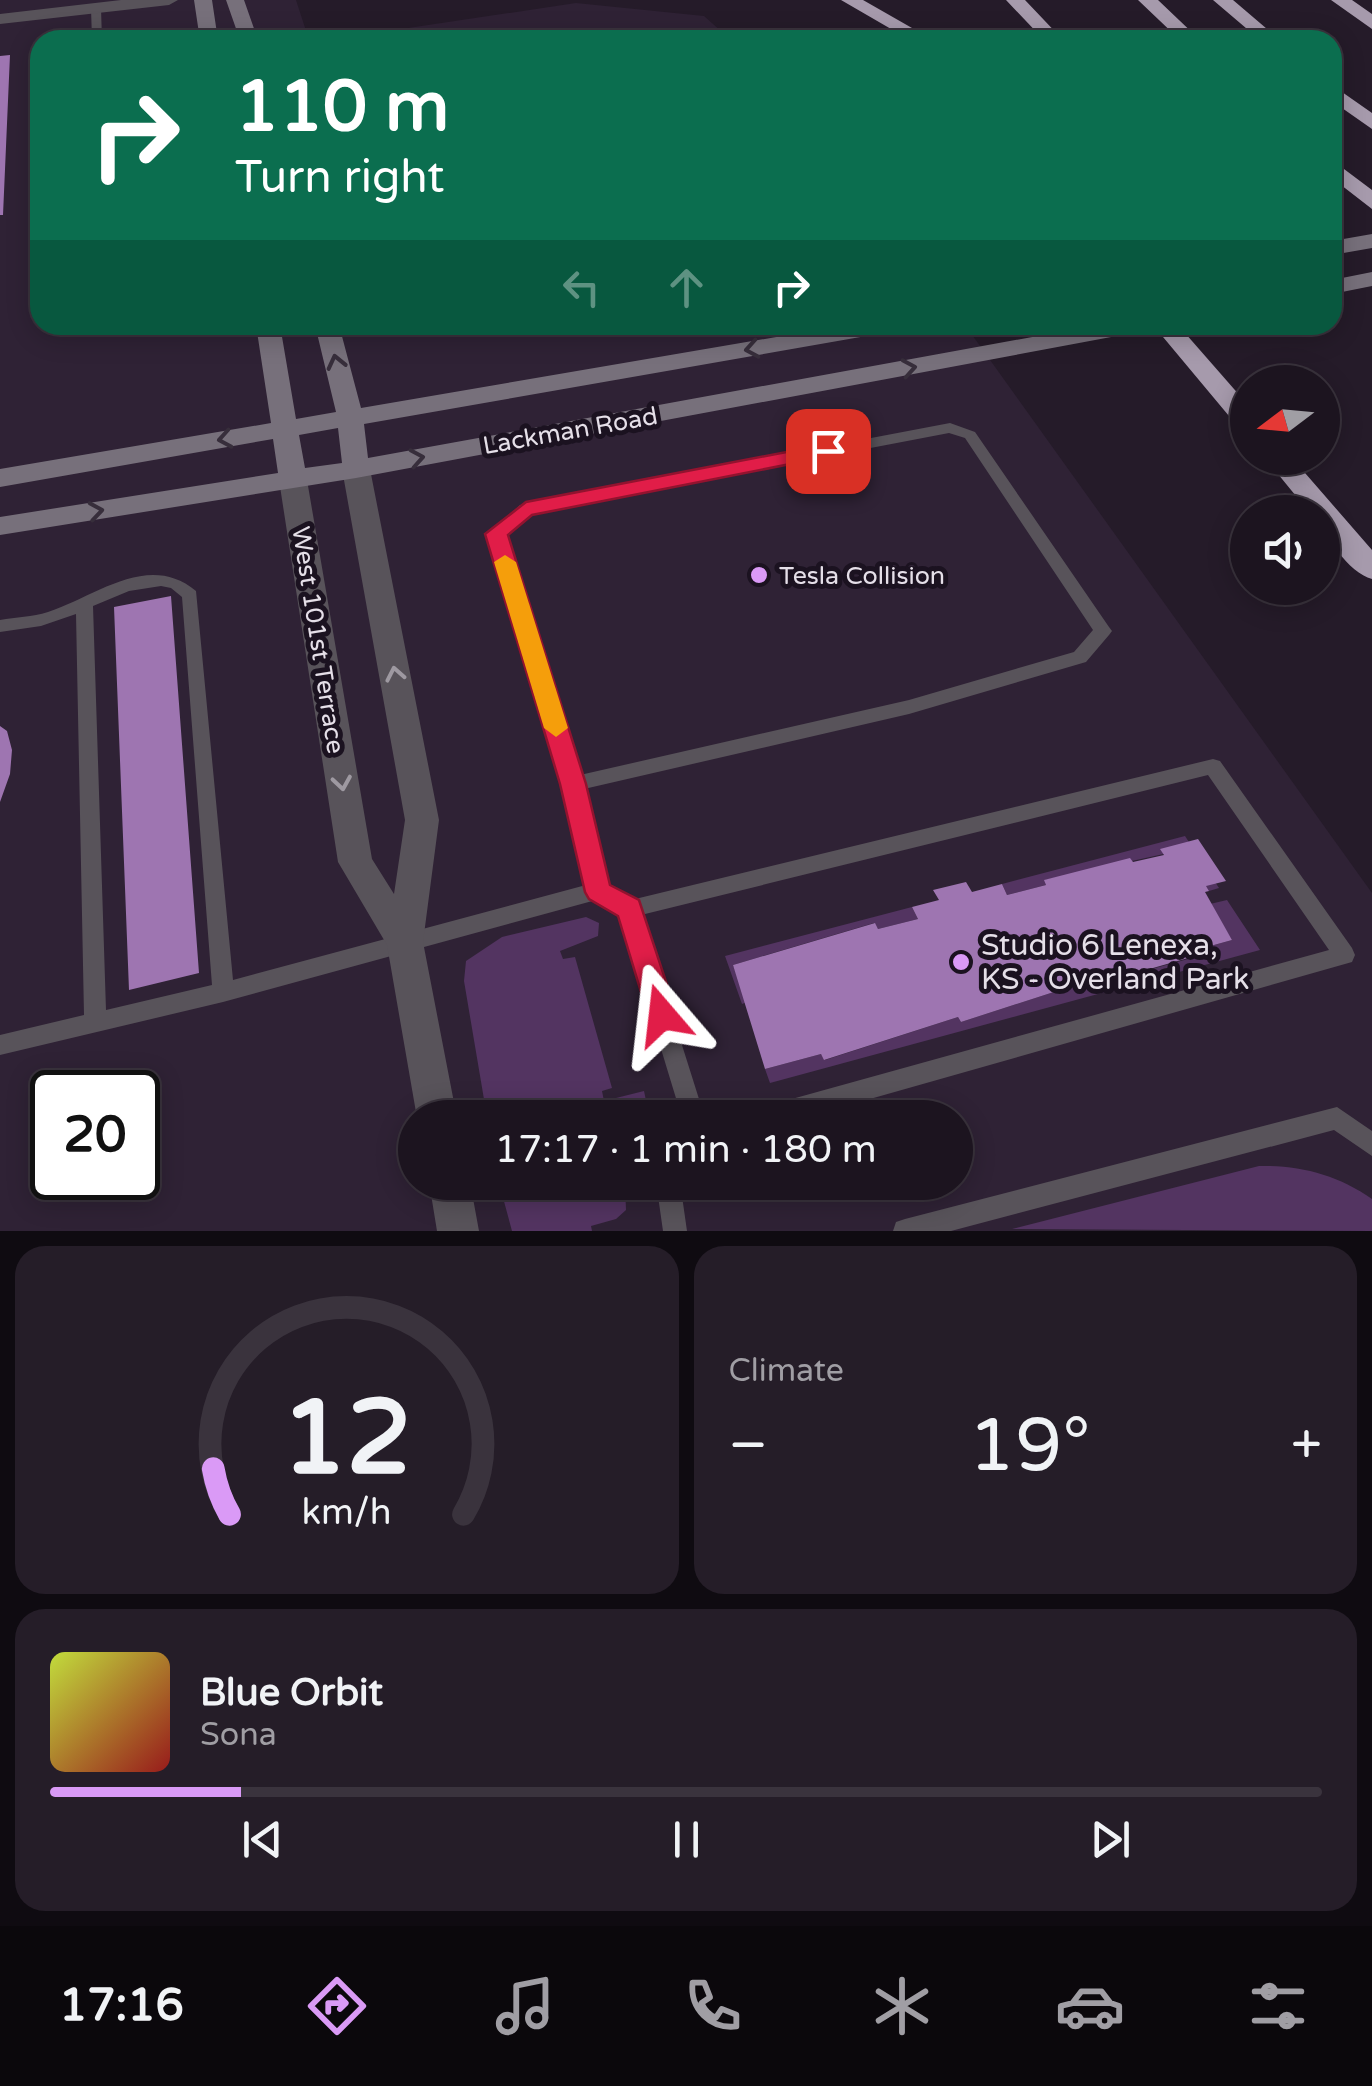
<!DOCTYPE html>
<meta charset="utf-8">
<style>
:root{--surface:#1c141f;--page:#251d28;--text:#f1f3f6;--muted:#a09ea4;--line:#3a333d;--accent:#da9af6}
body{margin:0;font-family:"Varela Round",sans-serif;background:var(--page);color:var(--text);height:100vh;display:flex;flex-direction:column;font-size:38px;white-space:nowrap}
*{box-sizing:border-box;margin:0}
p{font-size:32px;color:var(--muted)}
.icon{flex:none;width:55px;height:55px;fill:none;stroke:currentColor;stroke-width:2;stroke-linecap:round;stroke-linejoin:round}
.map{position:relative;height:1231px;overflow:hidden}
.details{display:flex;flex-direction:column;gap:15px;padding:15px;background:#0f0b11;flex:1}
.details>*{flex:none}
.hud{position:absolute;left:30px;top:30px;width:1312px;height:305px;border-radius:30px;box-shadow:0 5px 25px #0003,0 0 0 2px var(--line);background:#0b6e4f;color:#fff;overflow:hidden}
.needle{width:65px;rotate:254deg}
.tools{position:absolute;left:1230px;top:365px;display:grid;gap:20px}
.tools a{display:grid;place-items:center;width:110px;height:110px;border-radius:50%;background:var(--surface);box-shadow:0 5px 25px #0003,0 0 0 2px var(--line);font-size:50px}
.speed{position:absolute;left:30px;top:1070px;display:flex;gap:20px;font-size:50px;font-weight:700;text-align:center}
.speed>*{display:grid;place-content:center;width:130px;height:130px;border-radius:50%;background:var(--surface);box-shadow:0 5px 25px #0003,0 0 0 2px var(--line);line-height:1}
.speed .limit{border:5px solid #111;border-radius:15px;background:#fff;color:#111}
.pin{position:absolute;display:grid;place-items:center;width:85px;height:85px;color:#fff;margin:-42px;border-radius:20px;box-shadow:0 5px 15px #0006}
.me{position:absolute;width:110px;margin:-55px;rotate:343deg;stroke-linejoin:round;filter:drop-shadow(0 0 8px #0008)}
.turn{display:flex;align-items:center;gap:35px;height:210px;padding:0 40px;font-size:45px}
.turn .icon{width:130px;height:130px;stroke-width:2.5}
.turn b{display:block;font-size:70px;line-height:85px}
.lanes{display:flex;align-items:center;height:95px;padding:0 40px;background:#0003;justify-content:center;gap:50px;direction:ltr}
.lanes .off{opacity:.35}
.big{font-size:75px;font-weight:600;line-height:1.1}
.details .widget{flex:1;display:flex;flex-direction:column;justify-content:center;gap:15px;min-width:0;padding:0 35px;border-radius:30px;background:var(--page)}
.details .dial{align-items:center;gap:0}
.dial svg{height:260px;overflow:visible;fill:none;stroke:var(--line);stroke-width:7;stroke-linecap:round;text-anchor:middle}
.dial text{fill:var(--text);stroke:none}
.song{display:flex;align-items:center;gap:30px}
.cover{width:120px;height:120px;border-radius:15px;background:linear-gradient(135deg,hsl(70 70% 55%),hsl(0 70% 35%))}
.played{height:10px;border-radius:5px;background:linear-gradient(90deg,var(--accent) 15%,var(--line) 15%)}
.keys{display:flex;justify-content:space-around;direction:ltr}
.heat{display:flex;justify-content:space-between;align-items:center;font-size:55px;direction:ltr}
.details .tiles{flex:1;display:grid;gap:15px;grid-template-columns:1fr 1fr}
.widget:last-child{grid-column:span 2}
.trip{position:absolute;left:398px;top:1100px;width:575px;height:100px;border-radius:50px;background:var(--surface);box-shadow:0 5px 25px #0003,0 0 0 2px var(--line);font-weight:600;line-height:100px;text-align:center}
.tabs{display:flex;height:160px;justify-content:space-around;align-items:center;background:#0b080c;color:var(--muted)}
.tabs .icon{width:70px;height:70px}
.tabs .current{color:var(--accent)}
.tabs b{font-size:45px;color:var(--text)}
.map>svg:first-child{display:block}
.built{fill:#2f2235;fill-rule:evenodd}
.green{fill:#533461}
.building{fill:#9e75b1}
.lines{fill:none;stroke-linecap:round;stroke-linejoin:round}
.lane{fill:#58535a;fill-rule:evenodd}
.street{fill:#58535a;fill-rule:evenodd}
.secondary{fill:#77707b;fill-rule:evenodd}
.highway{fill:#a69aac;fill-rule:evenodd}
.oneway{stroke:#372e3b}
.oneway2{stroke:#9e99a1}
.route{fill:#e11d48;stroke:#92132f;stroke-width:2.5}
.slow{fill:#f59e0b}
.poi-dot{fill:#da9af6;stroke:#1b1220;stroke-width:4}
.labels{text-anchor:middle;stroke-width:10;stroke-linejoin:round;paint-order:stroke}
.street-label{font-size:25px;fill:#e5dfe8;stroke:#1b1220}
.poi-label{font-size:25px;fill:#e5dfe8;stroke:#1b1220;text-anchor:start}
.near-poi-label{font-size:30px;fill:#e5dfe8;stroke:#1b1220;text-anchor:start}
</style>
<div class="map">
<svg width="1372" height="1231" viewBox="0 0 1372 1231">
<rect width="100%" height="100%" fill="#251b29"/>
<!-- built -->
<path class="built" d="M0,0H296L309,40H40V325H965L1372,893V1231H0ZM52,1092H138V1178H52ZM415,1118H955V1182H415Z
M576,3L704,16L731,40H328Z"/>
<!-- green -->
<path class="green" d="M1185,836L1219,888L1209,891L1182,850L1045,880L1046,885L1007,895L1002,884Z
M1227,900L1260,950L770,1083L765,1069L821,1054L825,1060L958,1017L961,1022L1094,979L1097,984L1188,959L1185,953L1232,940L1210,904Z
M912,907L918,919L878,929L874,923L733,965L747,1002L742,1004L725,956Z
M586,917L599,923L598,936L560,951L563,959L575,957L612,1088L602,1091L604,1101L644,1091L648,1110L643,1118L487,1117L464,981L466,961L502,937Z
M1259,1166C1300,1165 1338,1175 1372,1199V1231L1012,1229Z
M499,1183H625L626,1210L616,1219L591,1226L592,1231H512Z"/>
<!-- building -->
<path class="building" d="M10,55L3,215H0V56Z
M171,596L199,973L129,990L114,607Z
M0,726L7,731L12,750L10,774L0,802Z
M1198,839L1226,881L1206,886L1209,891L1205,892L1232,940L1185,953L1188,958L1097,984L1094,979L961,1022L958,1017L824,1060L821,1054L765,1069L733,965L875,923L878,929L918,919L912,907L939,900L933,890L966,882L972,892L1002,884L1007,895L1046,885L1044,880L1130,858L1133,862L1164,855L1160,849Z"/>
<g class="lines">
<!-- lane -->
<path class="lane" d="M96,5L101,8L102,40H92L91,8Z
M539,36L547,38L548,40H534Z
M105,325H119L117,333H107Z
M950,423L975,432L1109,627L1112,631L1109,635L1086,662L909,714L584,789L607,886L631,900L1213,759L1220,761L1352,948L1355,955L1352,962L803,1118H752L755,1110L763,1107L1329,950L1208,775L641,915L705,1118H682L620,914L596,900L223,1002L0,1055V1035L84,1015L76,614L41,626L0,632V620C16,617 32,617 48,612C95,597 148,551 196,591L233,980L586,885L563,784L488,534L520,505ZM949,433L965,438L1093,630L1074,652L909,700L580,775L505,535L531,513ZM161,586L171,588L182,597L212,985L106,1010L93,606L129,591Z
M1337,1107L1372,1131V1156L1334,1130L951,1231H893L896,1222L905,1219Z
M656,1182H680L687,1231H663Z"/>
<!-- street -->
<path class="street" d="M121,0H178L169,5L0,24V14Z
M356,460L370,469L439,820L423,942L457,1118H417L387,945L338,862L279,480L293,471L307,480L372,859L394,894L405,820L342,469Z
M429,1182H470L479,1231H437Z"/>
<!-- secondary -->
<path class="secondary" d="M194,0H212L218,40H200Z
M226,0H244L258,40H240Z
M1372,234V248L1332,255V241Z
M1372,272V286L1332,294V280Z
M256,325H280L296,419L336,412L315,325H339L361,408L846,325H901L889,332L364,424L368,458L1098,325H1150L1138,332L356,478L0,535V517L278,473L273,439L0,487V469L271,423ZM338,428L342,463L305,468L299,435Z"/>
<!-- highway -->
<path class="highway" d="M841,0H863L933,40H910Z
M1006,0H1025L1063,40H1044Z
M1138,0H1158L1200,40H1180Z
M1213,0H1233L1280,40H1260Z
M1331,0H1352L1372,14V29Z
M1332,85L1372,113V129L1332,101Z
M1332,160L1372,190V209L1332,178Z
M1153,325H1178L1248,405V430L1239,428Z
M1265,458H1292L1372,550V579C1349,573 1322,535 1322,512H1309Z"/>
</g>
<!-- one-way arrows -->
<defs><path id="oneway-chevron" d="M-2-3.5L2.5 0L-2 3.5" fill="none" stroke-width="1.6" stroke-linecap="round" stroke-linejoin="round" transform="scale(2.5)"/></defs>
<g class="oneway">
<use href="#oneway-chevron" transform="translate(752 349) rotate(170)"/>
<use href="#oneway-chevron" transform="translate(336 362) rotate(-103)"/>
<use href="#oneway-chevron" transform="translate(909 368) rotate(-10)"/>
<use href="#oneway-chevron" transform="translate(225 439) rotate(170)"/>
<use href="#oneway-chevron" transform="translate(417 458) rotate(-10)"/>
<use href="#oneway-chevron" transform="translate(96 511) rotate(-9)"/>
</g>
<g class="oneway2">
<use href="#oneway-chevron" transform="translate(395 674) rotate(-101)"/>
<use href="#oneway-chevron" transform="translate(342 783) rotate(81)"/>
</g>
<!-- route -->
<path class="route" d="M828,444L836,446V455L532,515L508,535L586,784L610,885L639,900L677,1015L672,1024L662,1028L652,1024L648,1015L618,916L589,899L585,892L560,784L485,534L526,502Z"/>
<!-- slow -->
<path class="slow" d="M505,555L516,562L568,728L556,737L544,728L494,562Z"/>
<!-- markers -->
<g class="poi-dot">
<circle cx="759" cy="575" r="10"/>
<circle cx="961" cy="962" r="10"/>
</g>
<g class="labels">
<!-- street labels -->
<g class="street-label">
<text transform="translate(570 430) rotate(-10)" y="9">Lackman Road</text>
<text transform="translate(319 640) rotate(81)" y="9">West 101st Terrace</text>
</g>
<!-- poi labels -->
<g class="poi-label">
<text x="779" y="584">Tesla Collision</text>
</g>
<!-- near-poi labels -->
<g class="near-poi-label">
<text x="981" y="955">Studio 6 Lenexa,<tspan x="981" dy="34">KS - Overland Park</tspan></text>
</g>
</g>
</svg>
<div class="tools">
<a><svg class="needle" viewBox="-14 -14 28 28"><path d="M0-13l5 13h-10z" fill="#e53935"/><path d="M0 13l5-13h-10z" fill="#a09ea4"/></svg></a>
<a><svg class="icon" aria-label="sound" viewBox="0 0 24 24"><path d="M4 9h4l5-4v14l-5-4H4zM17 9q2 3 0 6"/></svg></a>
</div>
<div class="speed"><div class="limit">20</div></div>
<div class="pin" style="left:828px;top:451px;background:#d93025"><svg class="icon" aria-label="arrive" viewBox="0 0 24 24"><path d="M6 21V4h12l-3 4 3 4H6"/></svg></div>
<svg class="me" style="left:662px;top:1015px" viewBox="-20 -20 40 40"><path d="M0-17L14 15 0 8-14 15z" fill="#e11d48" stroke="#fff" stroke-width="4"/></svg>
<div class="trip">17:17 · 1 min · 180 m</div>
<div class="hud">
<div class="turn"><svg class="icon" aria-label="right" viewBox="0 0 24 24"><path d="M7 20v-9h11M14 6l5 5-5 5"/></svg><div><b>110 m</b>Turn right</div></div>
<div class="lanes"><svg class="icon off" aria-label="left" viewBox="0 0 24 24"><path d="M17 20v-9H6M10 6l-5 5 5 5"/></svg><svg class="icon off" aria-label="ahead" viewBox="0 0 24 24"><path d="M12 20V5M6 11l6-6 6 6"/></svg><svg class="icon" aria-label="right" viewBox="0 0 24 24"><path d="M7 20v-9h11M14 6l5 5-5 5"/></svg></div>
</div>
</div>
<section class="details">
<div class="tiles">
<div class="widget dial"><svg viewBox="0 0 100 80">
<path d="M14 69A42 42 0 1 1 86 69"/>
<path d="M14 69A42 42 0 0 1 9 55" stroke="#da9af6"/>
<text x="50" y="56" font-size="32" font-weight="700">12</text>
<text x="50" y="72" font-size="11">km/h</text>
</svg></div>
<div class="widget"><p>Climate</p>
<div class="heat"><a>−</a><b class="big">19°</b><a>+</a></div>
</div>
<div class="widget">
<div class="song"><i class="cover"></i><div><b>Blue Orbit</b><p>Sona</p></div></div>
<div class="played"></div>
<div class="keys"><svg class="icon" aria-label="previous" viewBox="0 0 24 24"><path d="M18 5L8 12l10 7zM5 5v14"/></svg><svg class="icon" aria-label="pause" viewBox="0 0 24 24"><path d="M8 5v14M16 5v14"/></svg><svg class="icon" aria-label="next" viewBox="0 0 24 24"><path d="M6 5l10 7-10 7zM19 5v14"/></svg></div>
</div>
</div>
</section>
<nav class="tabs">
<b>17:16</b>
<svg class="icon current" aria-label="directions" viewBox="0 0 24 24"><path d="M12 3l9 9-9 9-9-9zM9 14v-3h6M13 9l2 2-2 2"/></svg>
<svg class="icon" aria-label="music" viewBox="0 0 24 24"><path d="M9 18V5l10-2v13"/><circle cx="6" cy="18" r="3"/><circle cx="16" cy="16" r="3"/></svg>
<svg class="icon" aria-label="phone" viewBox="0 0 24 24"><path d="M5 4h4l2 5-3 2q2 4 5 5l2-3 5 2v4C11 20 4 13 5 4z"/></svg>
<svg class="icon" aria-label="climate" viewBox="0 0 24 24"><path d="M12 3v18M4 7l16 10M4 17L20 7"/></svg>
<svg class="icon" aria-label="car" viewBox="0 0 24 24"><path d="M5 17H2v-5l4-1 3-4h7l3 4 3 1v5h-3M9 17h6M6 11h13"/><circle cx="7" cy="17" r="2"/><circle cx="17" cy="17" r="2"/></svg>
<svg class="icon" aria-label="filters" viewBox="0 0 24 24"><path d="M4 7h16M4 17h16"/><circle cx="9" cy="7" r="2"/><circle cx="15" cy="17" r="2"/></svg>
</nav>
